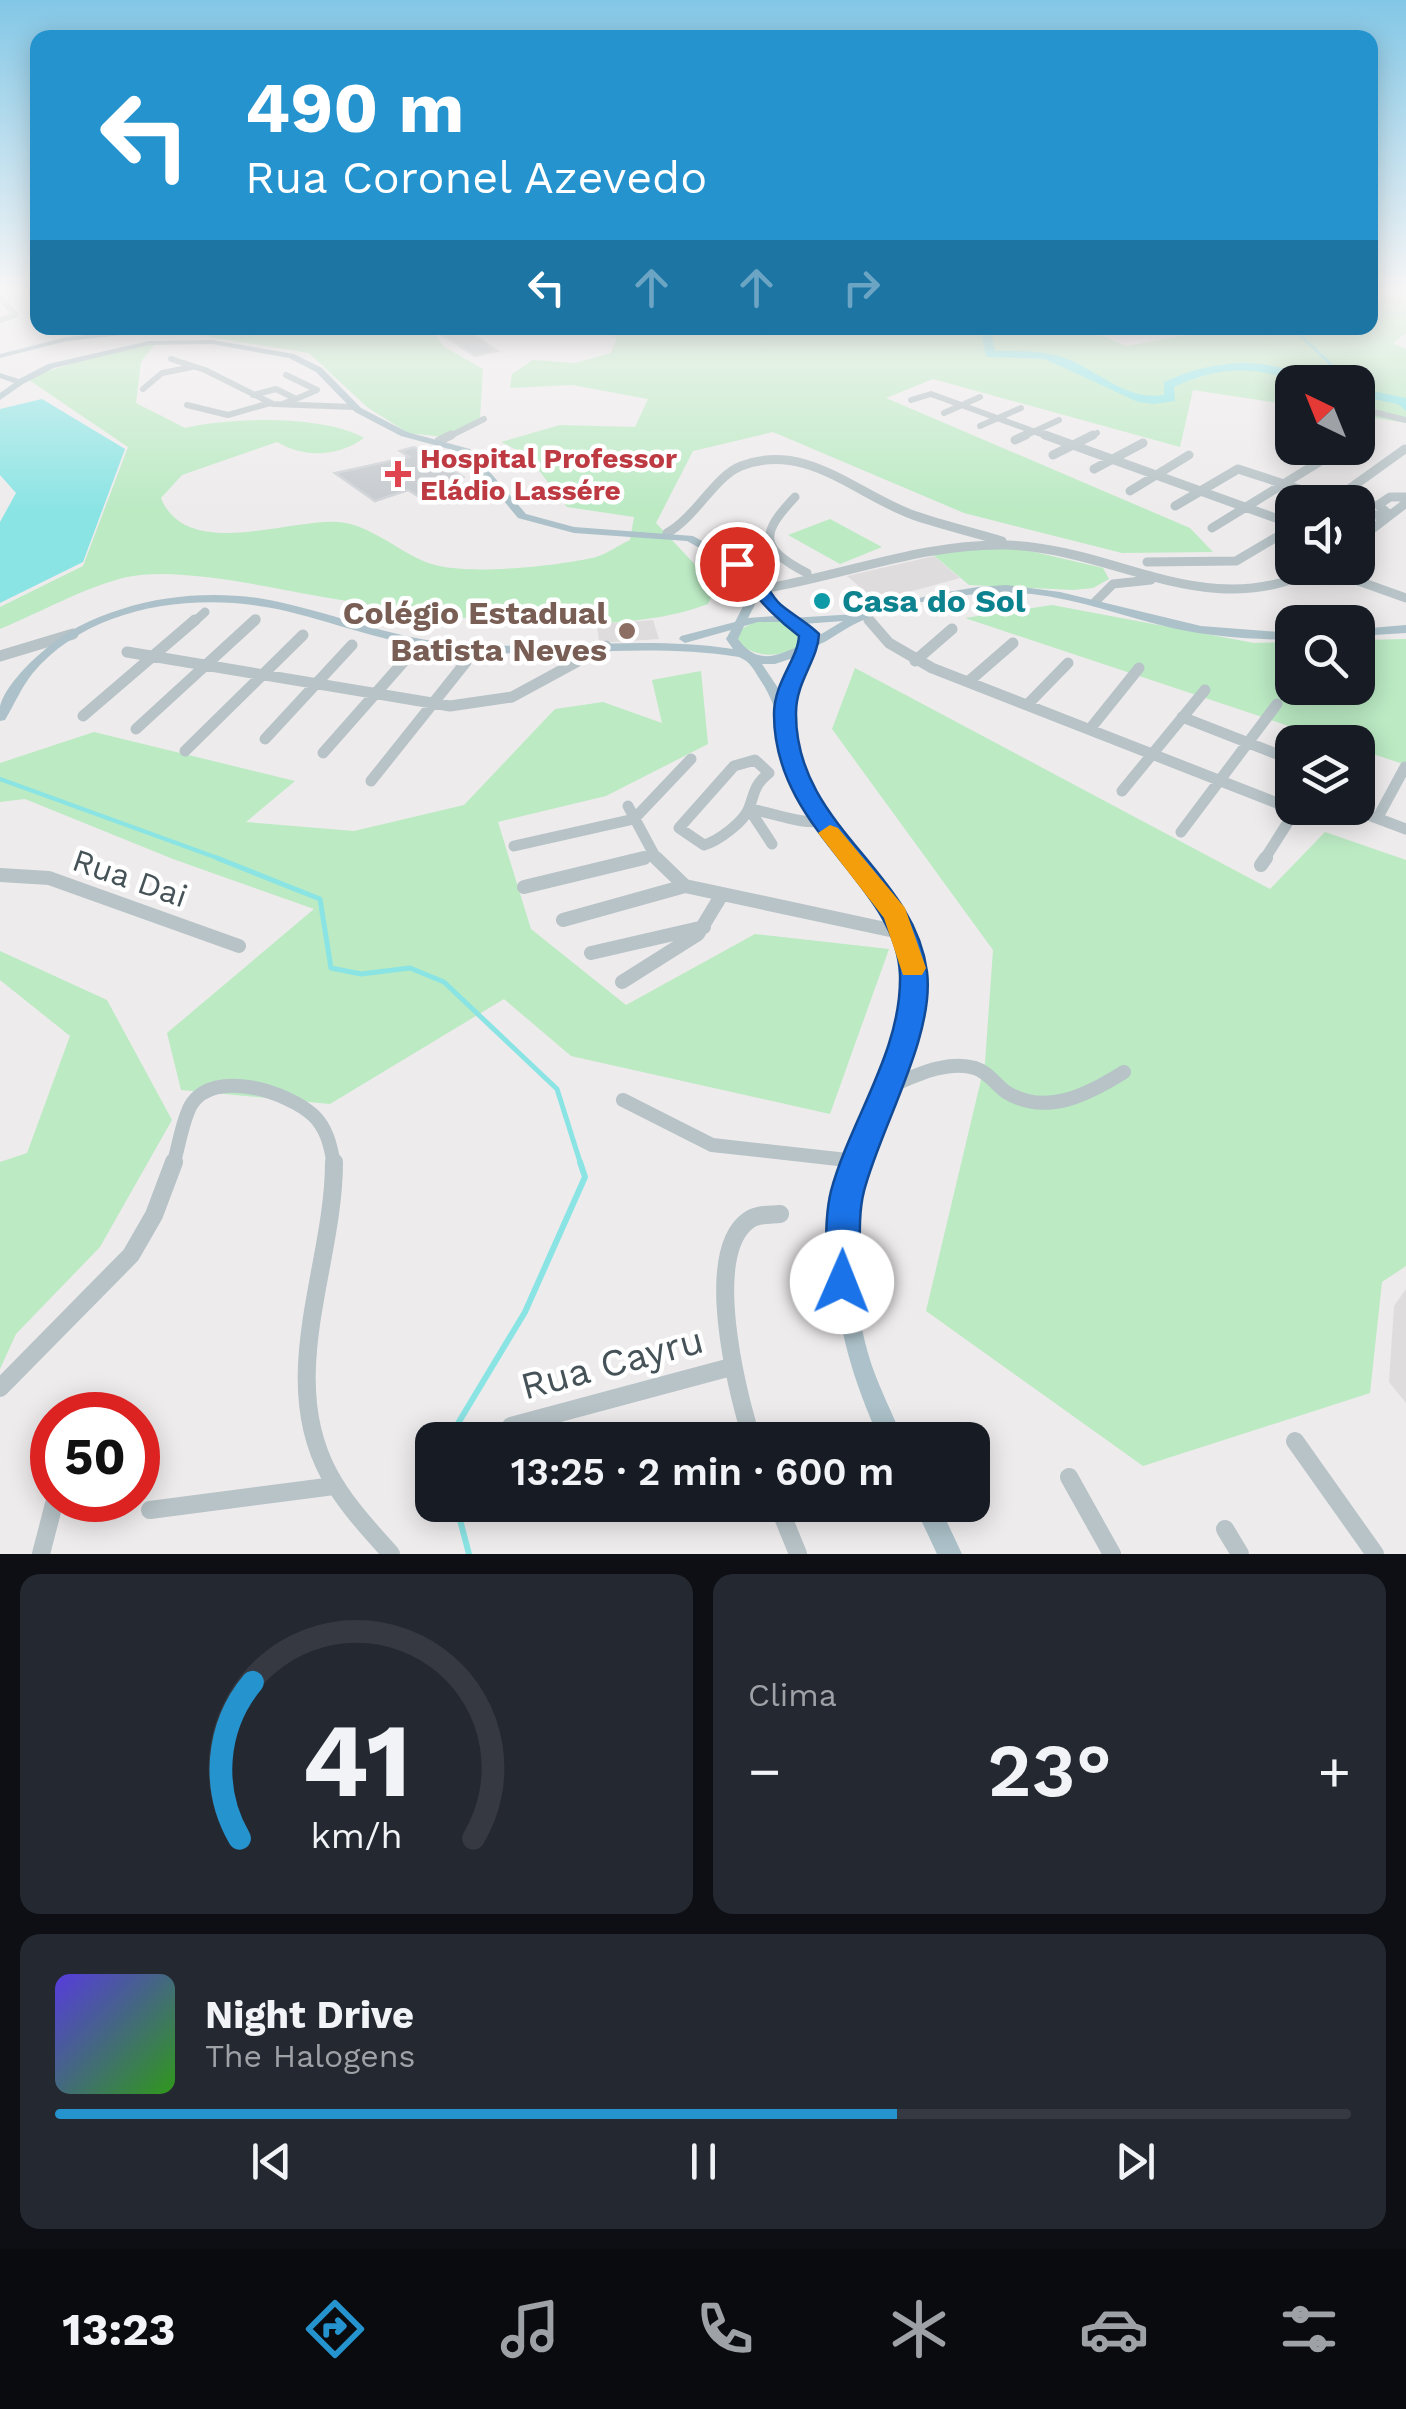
<!DOCTYPE html>
<html lang="pt">
<meta charset="utf-8">
<style>
:root{--surface:#171b24;--page:#242831;--text:#f1f3f6;--muted:#9ea1a6;--line:#363941;--accent:#2593ce}
body{margin:0;font-family:"Work Sans",sans-serif;background:var(--page);color:var(--text);height:100vh;display:flex;flex-direction:column;font-size:38px;white-space:nowrap}
*{box-sizing:border-box;margin:0}
p{font-size:32px;color:var(--muted)}
.icon{flex:none;width:55px;height:55px;fill:none;stroke:currentColor;stroke-width:2;stroke-linecap:round;stroke-linejoin:round}
.map{position:relative;height:1554px;overflow:hidden}
.side{display:flex;flex-direction:column;gap:20px;padding:20px;background:#0d0f14;flex:1}
.side>*{flex:none}
.banner{position:absolute;left:30px;top:30px;width:1348px;height:305px;border-radius:20px;box-shadow:0 5px 25px #0003;background:#2593ce;color:#fff;overflow:hidden}
.needle{width:65px;rotate:317deg}
.fabs{position:absolute;left:1275px;top:365px;display:grid;gap:20px}
.fabs a{display:grid;place-items:center;width:100px;height:100px;border-radius:20px;background:var(--surface);box-shadow:0 5px 25px #0003;font-size:50px}
.speed{position:absolute;left:30px;top:1392px;display:flex;gap:20px;font-size:50px;font-weight:700;text-align:center}
.speed>*{display:grid;place-content:center;width:130px;height:130px;border-radius:50%;background:var(--surface);box-shadow:0 5px 25px #0003;line-height:1}
.speed .limit{border:15px solid #d22;background:#fff;color:#111}
.pin{position:absolute;display:grid;place-items:center;width:85px;height:85px;color:#fff;margin:-42px;border:5px solid #fff;border-radius:50%;box-shadow:0 2px 10px #0007}
.me{position:absolute;width:110px;margin:-55px;rotate:1deg;stroke-linejoin:round;filter:drop-shadow(0 0 8px #0008)}
.turn{display:flex;align-items:center;gap:35px;height:210px;padding:0 50px;font-size:45px}
.turn .icon{width:130px;height:130px;stroke-width:2.5}
.turn b{display:block;font-size:70px;line-height:85px}
.lanes{display:flex;align-items:center;height:95px;padding:0 50px;background:#0003;justify-content:center;gap:50px;direction:ltr}
.lanes .off{opacity:.35}
.big{font-size:75px;font-weight:600;line-height:1.1}
.side .tile{flex:1;display:flex;flex-direction:column;justify-content:center;gap:15px;min-width:0;padding:0 35px;border-radius:20px;background:var(--page)}
.side .dial{align-items:center;gap:0}
.dial svg{height:260px;overflow:visible;fill:none;stroke:var(--line);stroke-width:7;stroke-linecap:round;text-anchor:middle}
.dial text{fill:var(--text);stroke:none}
.song{display:flex;align-items:center;gap:30px}
.cover{width:120px;height:120px;border-radius:15px;background:linear-gradient(135deg,hsl(250 70% 55%),hsl(110 70% 35%))}
.played{height:10px;border-radius:5px;background:linear-gradient(90deg,var(--accent) 65%,var(--line) 65%)}
.keys{display:flex;justify-content:space-around;direction:ltr}
.heat{display:flex;justify-content:space-between;align-items:center;font-size:55px;direction:ltr}
.side .tiles{flex:1;display:grid;gap:20px;grid-template-columns:1fr 1fr}
.tile:last-child{grid-column:span 2}
.trip{position:absolute;left:415px;top:1422px;width:575px;height:100px;border-radius:20px;background:var(--surface);box-shadow:0 5px 25px #0003;font-weight:600;line-height:100px;text-align:center}
.menu{display:flex;height:160px;justify-content:space-around;align-items:center;background:#090b0e;color:var(--muted)}
.menu .icon{width:70px;height:70px}
.menu .selected{color:var(--accent)}
.menu b{font-size:45px;color:var(--text)}
.map>svg:first-child{display:block}
.education{fill:#dfdcdd}
.green{fill:#bbeac3}
.water{fill:#8be4e4}
.lines{fill:none;stroke-linecap:round;stroke-linejoin:round}
.stream-far3{stroke:#8be4e4;stroke-width:2.5}
.stream-far2{stroke:#8be4e4;stroke-width:4}
.stream-far1{stroke:#8be4e4;stroke-width:5}
.stream{stroke:#8be4e4;stroke-width:6}
.river{fill:#8be4e4;fill-rule:evenodd}
.building{fill:#c5cace;stroke:#d0d3d7;stroke-width:2.5}
.minor-far4{stroke:#b7c3c7;stroke-width:6}
.minor-far3{stroke:#b7c3c7;stroke-width:9}
.minor-far2{stroke:#b7c3c7;stroke-width:11}
.minor-far1{stroke:#b7c3c7;stroke-width:14}
.minor{stroke:#b7c3c7;stroke-width:18}
.major{fill:#acc1c9;fill-rule:evenodd}
.route{fill:#1a73e8;stroke:#114b97;stroke-width:2.5}
.slow{fill:#f59e0b}
.health-dot{fill:#e0444e;stroke:#fff;stroke-width:4}
.culture-dot{fill:#0f9aa8;stroke:#fff;stroke-width:4}
.education-dot{fill:#8d6e63;stroke:#fff;stroke-width:4}
.labels{text-anchor:middle;stroke-width:9;stroke-linejoin:round;paint-order:stroke}
.far-health-label{font-size:28px;font-weight:bold;fill:#be3a42;stroke:#fff;text-anchor:start}
.culture-label{font-size:32px;font-weight:bold;fill:#0d838f;stroke:#fff;text-anchor:start}
.education-label{font-size:32px;font-weight:bold;fill:#785e54;stroke:#fff;text-anchor:end}
.street-label{font-size:32px;fill:#455257;stroke:#fff}
.near-street-label{font-size:38px;fill:#455257;stroke:#fff}
</style>
<div class="map">
<svg width="1406" height="1554" viewBox="0 0 1406 1554">
<rect width="100%" height="100%" fill="#eeebec"/>
<!-- education -->
<path class="education" d="M934,556L960,578L876,601L847,576Z
M653,620L659,639L599,643L597,624Z
M1406,1289V1403L1389,1382L1394,1306Z"/>
<!-- green -->
<path class="green" d="M1370,292H1406V333L1393,343L1406,349V423L1358,415V382H1292V405L1193,390L1180,447L933,379L886,398L1190,528L1213,552L1122,553L964,513L773,432L693,451L656,523L716,587L708,604C600,645 413,613 301,593C254,584 173,567 127,577C85,587 41,612 0,629V607L83,566L128,447L26,378L112,351L156,343L141,362L136,403L185,428C229,417 324,415 364,438C338,457 304,458 277,442L182,475L161,498C186,561 288,519 338,522C372,524 404,557 435,565C470,575 560,566 596,557C607,554 619,545 630,540L634,517L567,507L527,455L501,442L560,425L635,427L648,399L572,385L510,388L512,374L533,360L575,363L611,353L617,337L566,328H1085L1126,346L1187,335L1172,328H1370Z
M155,328H432L443,346L483,369L480,418L444,437L408,433L367,407L309,353Z
M830,519L882,547L840,564L788,535Z
M993,548L1026,550L1103,568L1109,579L1093,588L1073,590L969,585L931,553Z
M1052,605L1254,643L1292,642V688H1358V640L1406,639V765L1358,749V742H1337L965,618Z
M754,622H781L800,632V646C776,658 761,658 738,644V631Z
M855,668L1270,889L1325,832L1406,860V1266L1382,1282L1370,1393L1143,1466L926,1311L985,1063L993,950L832,729Z
M701,671L708,744L606,796L498,822L531,929L626,1005L755,934L889,949L830,1114L571,1056L504,999L330,1104L181,1090L167,1033L314,909L173,859L25,799L0,802V763L94,732L295,781L246,822L354,831L464,805L555,709L603,702L662,723L652,680Z
M0,951L107,1000L172,1120L100,1247L16,1334L0,1369V1162L27,1153L70,1036L0,980Z"/>
<!-- water -->
<path class="water" d="M42,399L125,449L83,562L0,603V522L16,493L0,475V409Z"/>
<g class="lines">
<!-- stream-far3 -->
<path class="stream-far3" d="M1293,328L1349,382"/>
<!-- stream-far2 -->
<path class="stream-far2" d="M0,779L223,860"/>
<!-- stream-far1 -->
<path class="stream-far1" d="M217,858L320,899L331,968L361,974L410,968L444,982L557,1089L581,1165"/>
<!-- stream -->
<path class="stream" d="M448,1440L525,1312L585,1177L580,1162
M456,1505L469,1554"/>
<!-- river -->
<path class="river" d="M980,328H990L995,351C1020,351 1044,350 1067,359C1100,372 1127,401 1164,395V382C1207,362 1268,352 1310,382C1295,383 1285,377 1271,374C1237,366 1205,372 1174,387L1175,401L1154,404L1138,402L1045,359L986,357Z
M1358,388L1406,398V411L1398,404L1358,396Z"/>
</g>
<!-- building -->
<path class="building" d="M431,328H464L497,351L475,356Z
M414,447L463,477L447,482L453,486L421,498L408,490L375,501L335,473L409,457L400,451Z"/>
<g class="lines">
<!-- minor-far4 -->
<path class="minor-far4" d="M0,297L15,315L0,320
M1135,328L1139,330
M171,359L205,370L273,404L354,407
M286,375L317,390L296,399
M143,389L162,373L192,367
M253,395L276,389L296,399L282,404
M911,400L931,394L1052,438
M187,405L228,415L270,403
M1358,408L1406,420
M944,413L980,397
M980,426L1021,408
M446,438L484,419
M1020,438L1059,420
M1088,438L1097,433"/>
<!-- minor-far3 -->
<path class="minor-far3" d="M1045,435L1292,524
M1015,440L1026,435
M439,441L451,435
M1053,455L1093,435
M1094,469L1143,443
M1130,491L1189,455
M795,497C760,534 759,548 807,573
M1331,502L1405,449
M1175,506L1238,469L1339,502
M1358,509L1382,517
M1390,515L1378,505L1390,497H1406
M1212,528L1342,448
M667,533C695,518 715,476 741,466C806,441 855,494 913,515C942,525 972,532 1002,541
M1358,540L1406,503
M1147,562L1236,561L1292,528
M1322,568L1406,598
M773,587C851,573 926,543 1007,545C1120,549 1206,625 1320,568
M1095,602L1113,584L1151,580
M865,615L872,623
M193,623L205,612
M252,623L256,619"/>
<!-- minor-far2 -->
<path class="minor-far2" d="M869,620L889,643L932,668L1295,810
M127,652L450,706L512,697L606,646
M0,656L73,634
M915,661L952,629
M968,682L1013,643
M1027,705L1068,663
M83,716L195,620
M1182,717L1292,760
M136,729L255,620
M1090,729L1139,668
M265,739L352,645
M185,751L303,635
M323,753L406,659
M755,760L769,773C754,785 755,792 749,808C744,822 718,841 704,845L679,828L734,766Z
M371,781L466,662
M1122,791L1205,690
M628,806L657,860
M1350,808L1406,829
M749,809C771,812 802,825 821,821
M749,809L772,844
M1378,817L1405,767
M1181,832L1277,704
M514,846L634,819L691,759
M634,860L654,855
M1264,860L1297,808"/>
<!-- minor-far1 -->
<path class="minor-far1" d="M656,858L685,886L904,933
M1261,865L1266,858
M0,875L49,878L239,946
M524,887L644,858
M563,920L685,886
M591,953L704,927
M622,982L698,934L721,896
M884,1089C911,1078 945,1059 975,1068C988,1072 995,1084 1006,1092C1046,1117 1089,1094 1124,1072
M623,1100L712,1145L856,1161
M173,1165C179,1146 182,1121 191,1105C214,1067 289,1093 313,1115C327,1128 331,1147 334,1165"/>
<!-- minor -->
<path class="minor" d="M334,1162C334,1265 276,1376 329,1474C345,1504 369,1529 391,1554
M0,1388L131,1255L154,1215L174,1162
M511,1426L731,1367
M752,1440C738,1394 701,1253 749,1220C757,1214 770,1215 780,1214
M1295,1441L1375,1554
M1069,1477L1112,1554
M778,1505L798,1554
M567,1509L583,1505
M150,1510L334,1486
M1225,1529L1240,1554
M41,1554L55,1500"/>
<!-- major -->
<path class="major" d="M152,328H172L168,330L67,341L0,358V354L67,337Z
M212,340L294,354L322,368L361,408L407,432L470,449L526,514L574,527L693,536L749,567L790,618L857,614L886,605L947,592L978,587L1006,585L1060,592L1201,626L1292,633V640C1252,639 1211,637 1172,628C1125,617 1079,599 1032,594C983,589 906,600 861,621C850,626 839,633 828,640C823,643 813,647 808,651C800,659 790,701 791,715C792,722 795,730 797,737C801,754 803,772 809,788C835,858 915,892 921,973C925,1024 899,1072 882,1118C852,1197 845,1282 871,1363C880,1390 893,1414 903,1440H880C829,1328 818,1234 864,1117C884,1064 916,1008 901,949C886,886 820,851 797,792C781,751 785,716 759,678C753,668 749,661 739,657C645,642 551,659 457,651C398,647 343,625 286,611C201,591 91,603 32,674C21,688 14,705 5,720L0,721C0,716 0,711 0,706C5,687 28,664 42,652C65,631 93,618 122,609C165,595 213,592 258,598C326,609 389,639 458,644C550,651 641,635 733,649L726,639L731,630L685,643L679,639L681,636L735,622L753,587L741,571L687,541L574,533L518,518L464,453L401,436L355,412L316,372L289,358L212,344L149,345L54,368L23,384L0,400V393L14,383L0,378V373L19,379L48,364L149,341ZM760,595L775,616L748,618ZM843,621L813,639L811,629L803,624ZM758,622H782L800,631L803,644C776,657 757,665 738,639L744,626ZM793,658L786,672L782,694L762,664H775Z
M1406,625V633L1358,636V629Z
M914,1505H939L962,1554H937Z"/>
</g>
<!-- sky -->
<linearGradient id="sky" x2="0" y2="1"><stop stop-color="#83c7e6"/><stop offset="0.57" stop-color="#f7f6f6"/><stop offset="1" stop-color="#f7f6f6" stop-opacity="0"/></linearGradient>
<rect width="1406" height="510" fill="url(#sky)"/>
<!-- route -->
<path class="route" d="M731,560C759,555 764,591 781,605C793,615 808,623 819,634C818,660 796,681 796,713C795,826 914,870 927,972C935,1036 880,1128 864,1191C857,1218 861,1253 860,1282L855,1293L842,1298L830,1293L825,1282C827,1253 824,1219 831,1191C850,1120 902,1051 900,975C897,883 774,832 774,714C774,682 798,659 799,636C766,611 755,593 728,564Z"/>
<!-- slow -->
<path class="slow" d="M830,825L838,828L905,908L926,968L922,975H903L884,918L818,833Z"/>
<!-- markers -->
<path class="health-dot" d="M393 459h10v10h10v10h-10v10h-10v-10h-10v-10h10z"/>
<circle class="culture-dot" cx="822" cy="601" r="10"/>
<circle class="education-dot" cx="627" cy="631" r="10"/>
<g class="labels">
<!-- far-health labels -->
<g class="far-health-label">
<text x="420" y="468">Hospital Professor<tspan x="420" dy="32">Eládio Lassére</tspan></text>
</g>
<!-- culture labels -->
<g class="culture-label">
<text x="842" y="612">Casa do Sol</text>
</g>
<!-- education labels -->
<g class="education-label">
<text x="607" y="624">Colégio Estadual<tspan x="607" dy="37">Batista Neves</tspan></text>
</g>
<!-- street labels -->
<g class="street-label">
<text transform="translate(130 878) rotate(19)" y="11">Rua Dai</text>
</g>
<!-- near-street labels -->
<g class="near-street-label">
<text transform="translate(612 1363) rotate(-15)" y="13">Rua Cayru</text>
</g>
</g>
</svg>
<div class="fabs">
<a><svg class="needle" viewBox="-14 -14 28 28"><path d="M0-13l5 13h-10z" fill="#e53935"/><path d="M0 13l5-13h-10z" fill="#9ea1a6"/></svg></a>
<a><svg class="icon" aria-label="sound" viewBox="0 0 24 24"><path d="M4 9h4l5-4v14l-5-4H4zM17 9q2 3 0 6"/></svg></a>
<a><svg class="icon" aria-label="search" viewBox="0 0 24 24"><circle cx="10" cy="10" r="6"/><path d="M15 15l6 6"/></svg></a>
<a><svg class="icon" aria-label="layers" viewBox="0 0 24 24"><path d="M12 4l9 5-9 5-9-5zM3 14l9 5 9-5"/></svg></a>
</div>
<div class="speed"><div class="limit">50</div></div>
<div class="pin" style="left:737px;top:564px;background:#d93025"><svg class="icon" aria-label="arrive" viewBox="0 0 24 24"><path d="M6 21V4h12l-3 4 3 4H6"/></svg></div>
<svg class="me" style="left:842px;top:1282px" viewBox="-20 -20 40 40"><circle r="19" fill="#fff"/><path d="M0-13L10 11 0 6-10 11z" fill="#1a73e8"/></svg>
<div class="trip">13:25 · 2 min · 600 m</div>
<div class="banner">
<div class="turn"><svg class="icon" aria-label="left" viewBox="0 0 24 24"><path d="M17 20v-9H6M10 6l-5 5 5 5"/></svg><div><b>490 m</b>Rua Coronel Azevedo</div></div>
<div class="lanes"><svg class="icon" aria-label="left" viewBox="0 0 24 24"><path d="M17 20v-9H6M10 6l-5 5 5 5"/></svg><svg class="icon off" aria-label="ahead" viewBox="0 0 24 24"><path d="M12 20V5M6 11l6-6 6 6"/></svg><svg class="icon off" aria-label="ahead" viewBox="0 0 24 24"><path d="M12 20V5M6 11l6-6 6 6"/></svg><svg class="icon off" aria-label="right" viewBox="0 0 24 24"><path d="M7 20v-9h11M14 6l5 5-5 5"/></svg></div>
</div>
</div>
<section class="side">
<div class="tiles">
<div class="tile dial"><svg viewBox="0 0 100 80">
<path d="M14 69A42 42 0 1 1 86 69"/>
<path d="M14 69A42 42 0 0 1 18 21" stroke="#2593ce"/>
<text x="50" y="56" font-size="32" font-weight="700">41</text>
<text x="50" y="72" font-size="11">km/h</text>
</svg></div>
<div class="tile"><p>Clima</p>
<div class="heat"><a>−</a><b class="big">23°</b><a>+</a></div>
</div>
<div class="tile">
<div class="song"><i class="cover"></i><div><b>Night Drive</b><p>The Halogens</p></div></div>
<div class="played"></div>
<div class="keys"><svg class="icon" aria-label="previous" viewBox="0 0 24 24"><path d="M18 5L8 12l10 7zM5 5v14"/></svg><svg class="icon" aria-label="pause" viewBox="0 0 24 24"><path d="M8 5v14M16 5v14"/></svg><svg class="icon" aria-label="next" viewBox="0 0 24 24"><path d="M6 5l10 7-10 7zM19 5v14"/></svg></div>
</div>
</div>
</section>
<nav class="menu">
<b>13:23</b>
<svg class="icon selected" aria-label="directions" viewBox="0 0 24 24"><path d="M12 3l9 9-9 9-9-9zM9 14v-3h6M13 9l2 2-2 2"/></svg>
<svg class="icon" aria-label="music" viewBox="0 0 24 24"><path d="M9 18V5l10-2v13"/><circle cx="6" cy="18" r="3"/><circle cx="16" cy="16" r="3"/></svg>
<svg class="icon" aria-label="phone" viewBox="0 0 24 24"><path d="M5 4h4l2 5-3 2q2 4 5 5l2-3 5 2v4C11 20 4 13 5 4z"/></svg>
<svg class="icon" aria-label="climate" viewBox="0 0 24 24"><path d="M12 3v18M4 7l16 10M4 17L20 7"/></svg>
<svg class="icon" aria-label="car" viewBox="0 0 24 24"><path d="M5 17H2v-5l4-1 3-4h7l3 4 3 1v5h-3M9 17h6M6 11h13"/><circle cx="7" cy="17" r="2"/><circle cx="17" cy="17" r="2"/></svg>
<svg class="icon" aria-label="filters" viewBox="0 0 24 24"><path d="M4 7h16M4 17h16"/><circle cx="9" cy="7" r="2"/><circle cx="15" cy="17" r="2"/></svg>
</nav>
